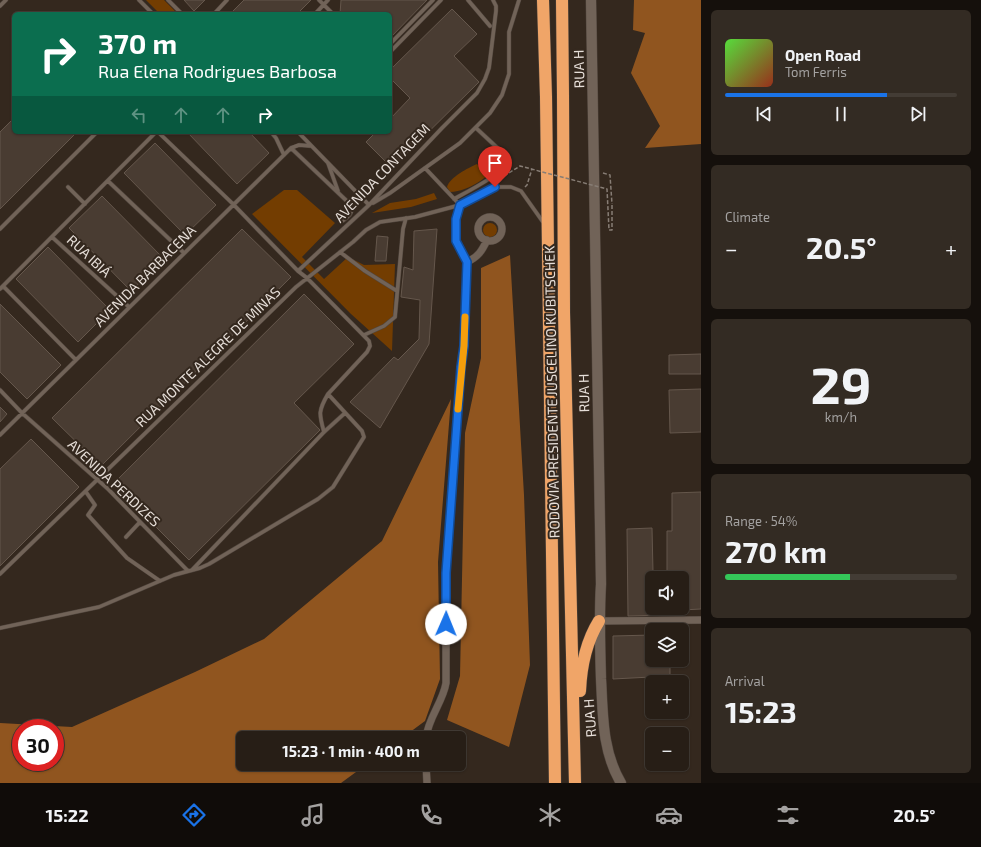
<!DOCTYPE html>
<meta charset="utf-8">
<style>
:root{--surface:#271e16;--page:#332b23;--text:#f1f3f6;--muted:#a4a2a1;--line:#433c35;--accent:#1a73e8}
body{margin:0;font-family:"Exo 2",sans-serif;background:var(--page);color:var(--text);height:100vh;display:flex;flex-direction:column;font-size:15px;white-space:nowrap}
*{box-sizing:border-box;margin:0}
p{font-size:13px;color:var(--muted)}
.icon{flex:none;width:22px;height:22px;fill:none;stroke:currentColor;stroke-width:2;stroke-linecap:round;stroke-linejoin:round}
.map{position:relative;flex:1;overflow:hidden}
.sheet{display:flex;flex-direction:column;gap:10px;padding:10px;background:#15100c;width:280px}
.sheet>*{flex:none}
.guide{position:absolute;left:12px;top:12px;width:380px;height:122px;border-radius:6px;box-shadow:0 1px 3px #0004,0 0 0 1px var(--line);background:#0b6e4f;color:#fff;overflow:hidden}
.controls{position:absolute;left:645px;top:571px;display:grid;gap:8px}
.controls a{display:grid;place-items:center;width:44px;height:44px;border-radius:6px;background:var(--surface);box-shadow:0 1px 3px #0004,0 0 0 1px var(--line);font-size:20px}
.speed{position:absolute;left:12px;top:719px;display:flex;gap:8px;font-size:20px;font-weight:700;text-align:center}
.speed>*{display:grid;place-content:center;width:52px;height:52px;border-radius:50%;background:var(--surface);box-shadow:0 1px 3px #0004,0 0 0 1px var(--line);line-height:1}
.speed .limit{border:6px solid #d22;background:#fff;color:#111}
.pin{position:absolute;display:grid;place-items:center;width:34px;height:34px;color:#fff;margin:-41px -17px;border-radius:50% 50% 50% 0;rotate:-45deg;box-shadow:0 0 4px #0007}
.pin .icon{rotate:45deg}
.me{position:absolute;width:44px;margin:-22px;rotate:1deg;stroke-linejoin:round;filter:drop-shadow(0 0 3px #0008)}
.turn{display:flex;align-items:center;gap:14px;height:84px;padding:0 20px;font-size:18px}
.turn .icon{width:52px;height:52px;stroke-width:2.5}
.turn b{display:block;font-size:28px;line-height:34px}
.lanes{display:flex;align-items:center;height:38px;padding:0 20px;background:#0003;justify-content:center;gap:20px;direction:ltr}
.lanes .off{opacity:.35}
.big{font-size:30px;font-weight:700;line-height:1.1}
.sheet .card{flex:1;display:flex;flex-direction:column;justify-content:center;gap:6px;min-width:0;padding:0 14px;border-radius:6px;background:var(--page)}
.sheet .dial{align-items:center;gap:0}
.dial b{font-size:52px;line-height:1}
.song{display:flex;align-items:center;gap:12px}
.cover{width:48px;height:48px;border-radius:6px;background:linear-gradient(135deg,hsl(110 70% 55%),hsl(10 70% 35%))}
.played{height:4px;border-radius:2px;background:linear-gradient(90deg,var(--accent) 70%,var(--line) 70%)}
.keys{display:flex;justify-content:space-around;direction:ltr}
.heat{display:flex;justify-content:space-between;align-items:center;font-size:22px;direction:ltr}
.charge{height:6px;border-radius:3px;background:linear-gradient(90deg,#34c759 54%,var(--line) 0)}
.trip{position:absolute;left:236px;top:731px;width:230px;height:40px;border-radius:6px;background:var(--surface);box-shadow:0 1px 3px #0004,0 0 0 1px var(--line);font-weight:700;line-height:40px;text-align:center}
.tabs{display:flex;height:64px;justify-content:space-around;align-items:center;background:#100c09;color:var(--muted)}
.tabs .icon{width:28px;height:28px}
.tabs .on{color:var(--accent)}
.tabs b{font-size:18px;color:var(--text)}
main{display:flex;flex:1;min-height:0}
.map>svg:first-child{display:block}
.green{fill:#733d01}
.forest{fill:#90551f;fill-rule:evenodd}
.building{fill:#493c32;stroke:#65574c}
.lines{fill:none;stroke-linecap:round;stroke-linejoin:round}
.service-casing{stroke:#51463e;stroke-width:4.5}
.minor-casing{stroke:#51463e;stroke-width:8}
.secondary-casing{stroke:#51463e;stroke-width:11}
.motorway-casing{stroke:#51463e;stroke-width:13}
.path{stroke:#877d75;stroke-width:1.5;stroke-dasharray:4 2;stroke-linecap:butt}
.service{stroke:#716358;stroke-width:3.5}
.minor{stroke:#716358;stroke-width:7}
.secondary{stroke:#716358;stroke-width:10}
.motorway{stroke:#f0a568;stroke-width:12}
.path-bridge{stroke:#877d75;stroke-width:1.5;stroke-dasharray:4 2;stroke-linecap:butt}
.route-casing{stroke:#114b97;stroke-width:10}
.route{stroke:#1a73e8;stroke-width:7}
.slow{stroke:#f59e0b;stroke-width:7}
.labels{text-anchor:middle;stroke-width:4;stroke-linejoin:round;paint-order:stroke}
.street-label{font-size:14px;fill:#e6ded8;stroke:#34281e}
</style>
<main>
<div class="map">
<svg width="701" height="783" viewBox="0 0 701 783">
<rect width="100%" height="100%" fill="#34281e"/>
<!-- green -->
<path class="green" d="M146,0H164L178,14H160Z
M499,159L502,165C485,177 471,191 450,192L447,187C450,177 468,168 477,164L485,172Z
M284,190H297L335,223L302,257L324,279L348,257L364,265L395,264L392,351L351,314L252,214Z
M434,193L437,199L411,207L372,213L390,203L416,199Z
M483 230a7 7 0 1 1 14 0a7 7 0 1 1-14 0Z"/>
<!-- forest -->
<path class="forest" d="M634,0H701V144L645,148L660,126L631,73L645,33L633,30Z
M510,255L524,495L530,665L509,747L447,720L460,676L465,433L481,358V268Z
M451,399L438,562L440,679L425,721L402,738H243V764H367L341,783H0V723L72,727L195,672L264,639L382,541ZM21,728H55V762H21Z"/>
<!-- building -->
<path class="building" d="M184,0H205L194,11Z
M244,0H311L297,14H230Z
M341,0H427L390,38V14H340Z
M452,9L477,34L454,56L479,82L392,168L366,142L376,132H390V119L410,98L390,78V70Z
M14,118V132H77L0,209V132Z
M187,132H249L269,153L237,184Z
M155,143L216,205L185,235L124,173Z
M102,196L164,259L131,291L69,228Z
M242,229L291,277L101,466L52,418Z
M437,229L429,344L380,428L350,402L394,357L398,360L419,339L420,300L401,297L404,267L413,270L414,231Z
M377,236L388,237L386,261H375Z
M48,247L110,310L78,342L16,279Z
M304,294L354,344L294,403L320,430L189,560L113,484Z
M0,304L61,365L27,399L0,372Z
M701,354V374H669V355Z
M701,389V432L670,433L669,390Z
M0,407L7,414L0,422Z
M31,439L79,487L0,566V469Z
M701,492V609L682,610V578H652V608H667V615L628,616L627,529L652,528L653,572L667,573V531H672V493Z
M652,635V660H670V676L613,679V636Z"/>
<g class="lines">
<!-- service casing -->
<g class="service-casing">
<path id="service" d="M139,0L153,14
M168,0L182,14
M319,0L333,14
M468,0L490,26
M0,6L6,0
M214,14L227,0
M315,14L328,0
M390,44L433,0
M390,52L441,0
M271,132L276,138L284,155
M298,132L369,205
M291,148L351,205C354,214 347,217 341,222
M328,163L338,191
M425,168L460,205
M108,181L184,253
M68,187L85,204
M454,199C465,193 500,175 505,166C507,162 506,158 504,154L476,128
M373,203L390,193L460,143L490,113L502,95L509,74V32L519,0
M460,205L455,219L457,241L467,262
M0,229L97,132
M52,237L129,307
M340,252L365,271L397,291
M298,271L369,205L442,128L477,93L485,79L489,68L496,11V6L493,0
M3,286L76,360
M0,289L156,132
M364,335L384,326L395,317L403,229L406,218
M0,390L22,413L108,489L188,571
M324,432C319,414 318,411 328,394
M0,435L291,148L299,145L311,146
M86,492L95,505L88,515L127,558L160,581
M126,537L140,522
M192,570L324,432L345,413
M0,574L296,287L353,242L366,230L380,222L415,217L460,205L495,187H511L521,191L543,222
M0,628L99,607L174,575L200,568L209,564L318,499L333,487L364,437L362,431L328,394L367,352L370,346L369,341L307,278L298,271L233,204L158,132"/>
</g>
<!-- minor casing -->
<g class="minor-casing">
<path id="minor" d="M478 229a12 12 0 1 1 24 0a12 12 0 1 1-24 0Z
M599,621L701,620
M426,738C428,718 443,702 446,683V573L461,367L464,346L467,262C478,257 482,251 487,240
M426,764L427,783"/>
</g>
<!-- secondary casing -->
<g class="secondary-casing">
<path id="secondary" d="M591,0L601,584C599,616 600,647 601,679C603,715 602,751 621,783"/>
</g>
<!-- motorway casing -->
<g class="motorway-casing">
<path id="motorway" d="M543,0L546,97L555,783
M562,0L563,95L564,312L575,783
M580,691C581,666 586,642 599,621"/>
</g>
<!-- path -->
<path class="path" d="M603,173L610,175L612,204
M499,182L504,176
M525,187L527,185L532,169"/>
<!-- service -->
<use href="#service" class="service"/>
<!-- minor -->
<use href="#minor" class="minor"/>
<!-- secondary -->
<use href="#secondary" class="secondary"/>
<!-- motorway -->
<use href="#motorway" class="motorway"/>
<!-- path-bridge -->
<path class="path-bridge" d="M504,176L520,166L607,189L609,230H612V204"/>
</g>
<g class="lines">
<!-- route casing -->
<g class="route-casing">
<path id="route" d="M446,624V573L461,367L464,346L467,262L456,241V219L460,205L495,187"/>
</g>
<!-- route -->
<use href="#route" class="route"/>
<!-- slow -->
<path class="slow" d="M458,409L464,346L465,317"/>
</g>
<g class="labels">
<!-- street labels -->
<g class="street-label">
<text transform="translate(579 69) rotate(-91)" y="5">RUA H</text>
<text transform="translate(382 173) rotate(-46)" y="5">AVENIDA CONTAGEM</text>
<text transform="translate(89 256) rotate(43)" y="5">RUA IBIÁ</text>
<text transform="translate(145 276) rotate(-45)" y="5">AVENIDA BARBACENA</text>
<text transform="translate(208 357) rotate(-44)" y="5">RUA MONTE ALEGRE DE MINAS</text>
<text transform="translate(552 392) rotate(-91)" y="5">RODOVIA PRESIDENTE JUSCELINO KUBITSCHEK</text>
<text transform="translate(584 393) rotate(-91)" y="5">RUA H</text>
<text transform="translate(114 483) rotate(43)" y="5">AVENIDA PERDIZES</text>
<text transform="translate(590 718) rotate(-94)" y="5">RUA H</text>
</g>
</g>
</svg>
<div class="controls">
<a><svg class="icon" aria-label="sound" viewBox="0 0 24 24"><path d="M4 9h4l5-4v14l-5-4H4zM17 9q2 3 0 6"/></svg></a>
<a><svg class="icon" aria-label="layers" viewBox="0 0 24 24"><path d="M12 4l9 5-9 5-9-5zM3 14l9 5 9-5"/></svg></a>
<a>+</a>
<a>−</a>
</div>
<div class="speed"><div class="limit">30</div></div>
<div class="pin" style="left:495px;top:187px;background:#d93025"><svg class="icon" aria-label="arrive" viewBox="0 0 24 24"><path d="M6 21V4h12l-3 4 3 4H6"/></svg></div>
<svg class="me" style="left:446px;top:624px" viewBox="-20 -20 40 40"><circle r="19" fill="#fff"/><path d="M0-13L10 11 0 6-10 11z" fill="#1a73e8"/></svg>
<div class="trip">15:23 · 1 min · 400 m</div>
<div class="guide">
<div class="turn"><svg class="icon" aria-label="right" viewBox="0 0 24 24"><path d="M7 20v-9h11M14 6l5 5-5 5"/></svg><div><b>370 m</b>Rua Elena Rodrigues Barbosa</div></div>
<div class="lanes"><svg class="icon off" aria-label="left" viewBox="0 0 24 24"><path d="M17 20v-9H6M10 6l-5 5 5 5"/></svg><svg class="icon off" aria-label="ahead" viewBox="0 0 24 24"><path d="M12 20V5M6 11l6-6 6 6"/></svg><svg class="icon off" aria-label="ahead" viewBox="0 0 24 24"><path d="M12 20V5M6 11l6-6 6 6"/></svg><svg class="icon" aria-label="right" viewBox="0 0 24 24"><path d="M7 20v-9h11M14 6l5 5-5 5"/></svg></div>
</div>
</div>
<section class="sheet">
<div class="card">
<div class="song"><i class="cover"></i><div><b>Open Road</b><p>Tom Ferris</p></div></div>
<div class="played"></div>
<div class="keys"><svg class="icon" aria-label="previous" viewBox="0 0 24 24"><path d="M18 5L8 12l10 7zM5 5v14"/></svg><svg class="icon" aria-label="pause" viewBox="0 0 24 24"><path d="M8 5v14M16 5v14"/></svg><svg class="icon" aria-label="next" viewBox="0 0 24 24"><path d="M6 5l10 7-10 7zM19 5v14"/></svg></div>
</div>
<div class="card"><p>Climate</p>
<div class="heat"><a>−</a><b class="big">20.5°</b><a>+</a></div>
</div>
<div class="card dial"><b>29</b><p>km/h</p></div>
<div class="card"><p>Range · 54%</p><b class="big">270 km</b><div class="charge"></div></div>
<div class="card"><p>Arrival</p><b class="big">15:23</b></div>
</section>
</main>
<nav class="tabs">
<b>15:22</b>
<svg class="icon on" aria-label="directions" viewBox="0 0 24 24"><path d="M12 3l9 9-9 9-9-9zM9 14v-3h6M13 9l2 2-2 2"/></svg>
<svg class="icon" aria-label="music" viewBox="0 0 24 24"><path d="M9 18V5l10-2v13"/><circle cx="6" cy="18" r="3"/><circle cx="16" cy="16" r="3"/></svg>
<svg class="icon" aria-label="phone" viewBox="0 0 24 24"><path d="M5 4h4l2 5-3 2q2 4 5 5l2-3 5 2v4C11 20 4 13 5 4z"/></svg>
<svg class="icon" aria-label="climate" viewBox="0 0 24 24"><path d="M12 3v18M4 7l16 10M4 17L20 7"/></svg>
<svg class="icon" aria-label="car" viewBox="0 0 24 24"><path d="M5 17H2v-5l4-1 3-4h7l3 4 3 1v5h-3M9 17h6M6 11h13"/><circle cx="7" cy="17" r="2"/><circle cx="17" cy="17" r="2"/></svg>
<svg class="icon" aria-label="filters" viewBox="0 0 24 24"><path d="M4 7h16M4 17h16"/><circle cx="9" cy="7" r="2"/><circle cx="15" cy="17" r="2"/></svg>
<b>20.5°</b>
</nav>
